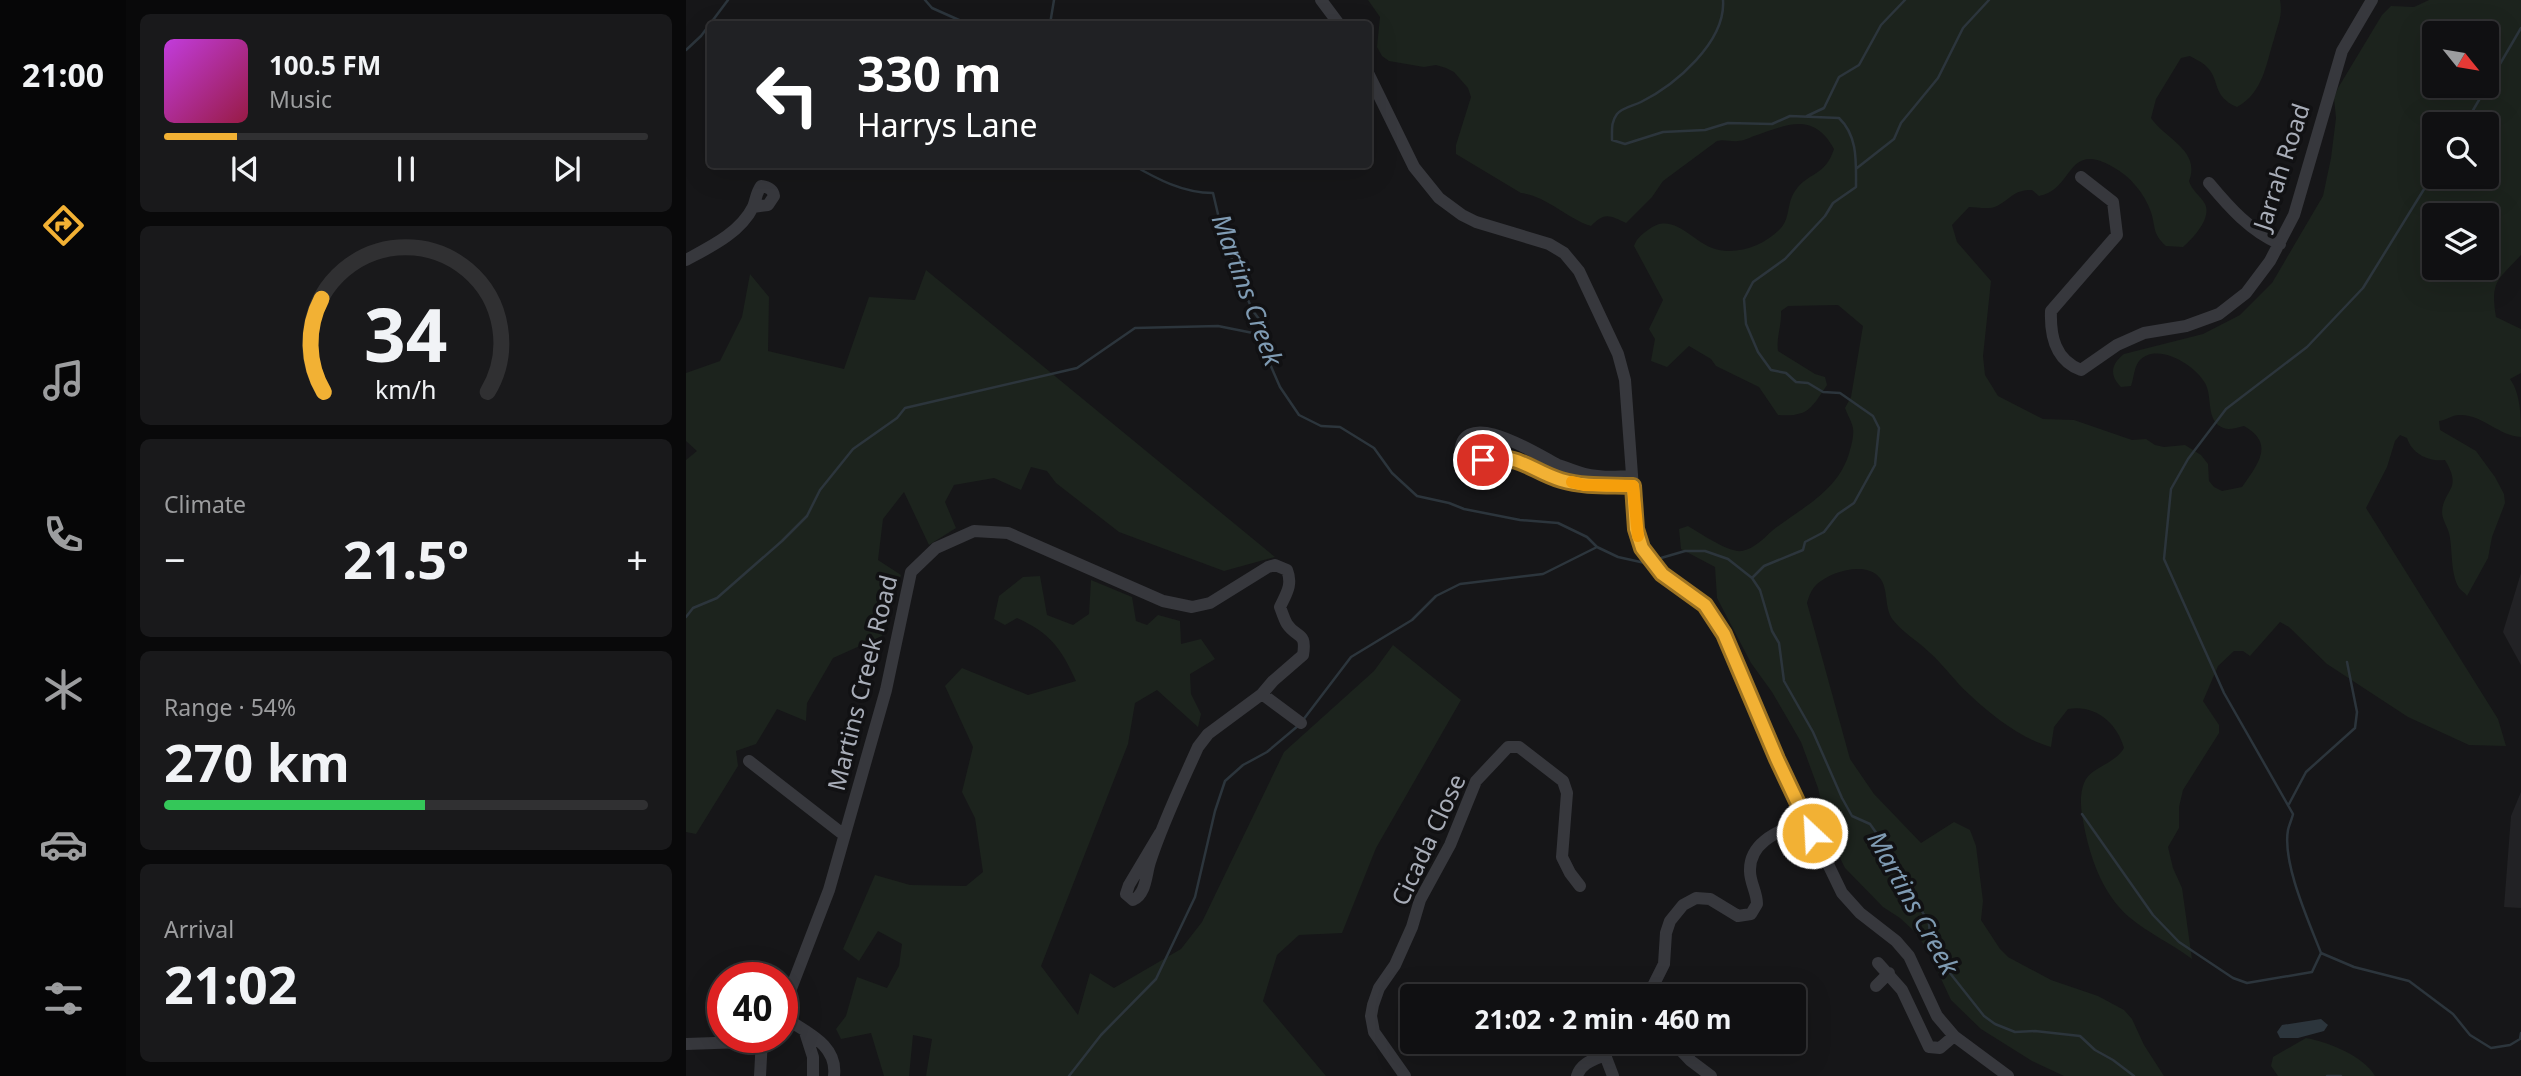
<!DOCTYPE html>
<meta charset="utf-8">
<style>
:root{--surface:#101012;--page:#19191b;--text:#f1f3f6;--muted:#9c9d9f;--line:#303032;--accent:#f2b134}
body{margin:0;font-family:"Noto Sans",sans-serif;background:var(--page);color:var(--text);height:100vh;display:flex;flex-direction:column;font-size:26px;white-space:nowrap}
*{box-sizing:border-box;margin:0}
p{font-size:23px;color:var(--muted)}
.icon{flex:none;width:38px;height:38px;fill:none;stroke:currentColor;stroke-width:2;stroke-linecap:round;stroke-linejoin:round}
.map{position:relative;flex:1;overflow:hidden}
.sheet{display:flex;flex-direction:column;gap:14px;padding:14px;background:#09090a;width:560px}
.sheet>*{flex:none}
.top-card{position:absolute;left:21px;top:21px;width:665px;height:147px;border-radius:7px;box-shadow:0 7px 28px #0002,0 0 0 2px var(--line);background:#202124;color:#fff;overflow:hidden}
.needle{width:46px;rotate:120deg}
.tools{position:absolute;left:1736px;top:21px;display:grid;gap:14px}
.tools a{display:grid;place-items:center;width:77px;height:77px;border-radius:7px;background:var(--surface);box-shadow:0 7px 28px #0002,0 0 0 2px var(--line);font-size:35px}
.speed{position:absolute;left:21px;top:962px;display:flex;gap:14px;font-size:35px;font-weight:700;text-align:center}
.speed>*{display:grid;place-content:center;width:91px;height:91px;border-radius:50%;background:var(--surface);box-shadow:0 7px 28px #0002,0 0 0 2px var(--line);line-height:1}
.speed .limit{border:10px solid #d22;background:#fff;color:#111}
.pin{position:absolute;display:grid;place-items:center;width:60px;height:60px;color:#fff;margin:-30px;border:4px solid #fff;border-radius:50%;box-shadow:0 2px 7px #0007}
.me{position:absolute;width:77px;margin:-38px;rotate:335deg;stroke-linejoin:round;filter:drop-shadow(0 0 5px #0008)}
.turn{display:flex;align-items:center;gap:24px;height:147px;padding:0 35px;font-size:32px}
.turn .icon{width:91px;height:91px;stroke-width:2.5}
.turn b{display:block;font-size:49px;line-height:60px}
.big{font-size:52px;font-weight:700;line-height:1.1}
.sheet .widget{flex:1;display:flex;flex-direction:column;justify-content:center;gap:10px;min-width:0;padding:0 24px;border-radius:10px;background:var(--page)}
.sheet .dial{align-items:center;gap:0}
.dial svg{height:182px;overflow:visible;fill:none;stroke:var(--line);stroke-width:7;stroke-linecap:round;text-anchor:middle}
.dial text{fill:var(--text);stroke:none}
.song{display:flex;align-items:center;gap:21px}
.cover{width:84px;height:84px;border-radius:10px;background:linear-gradient(135deg,hsl(290 70% 55%),hsl(340 70% 35%))}
.played{height:7px;border-radius:4px;background:linear-gradient(90deg,var(--accent) 15%,var(--line) 15%)}
.keys{display:flex;justify-content:space-around;direction:ltr}
.heat{display:flex;justify-content:space-between;align-items:center;font-size:38px;direction:ltr}
.charge{height:10px;border-radius:5px;background:linear-gradient(90deg,#34c759 54%,var(--line) 0)}
.trip{position:absolute;left:714px;top:984px;width:406px;height:70px;border-radius:7px;background:var(--surface);box-shadow:0 7px 28px #0002,0 0 0 2px var(--line);font-weight:700;line-height:70px;text-align:center}
main{display:flex;flex:1;min-height:0}
.dock{display:flex;flex-direction:column;width:126px;justify-content:space-around;align-items:center;background:#060607;color:var(--muted)}
.dock .icon{width:49px;height:49px}
.dock .on{color:var(--accent)}
.dock b{font-size:32px;color:var(--text)}
.map>svg:first-child{display:block}
.built{fill:#222225}
.green{fill:#1c231d;fill-rule:evenodd}
.water{fill:#2c353c}
.lines{fill:none;stroke-linecap:round;stroke-linejoin:round}
.stream{stroke:#2c353c;stroke-width:2.5}
.minor{stroke:#37383d;stroke-width:12}
.route-casing{stroke:#9d7322;stroke-width:18}
.route{stroke:#f2b134;stroke-width:12}
.slow{stroke:#f59e0b;stroke-width:12}
.labels{text-anchor:middle;stroke-width:7;stroke-linejoin:round;paint-order:stroke}
.street-label{font-size:24px;fill:#a8adb8;stroke:#111113}
.water-label{font-size:26px;font-style:italic;fill:#7f9bb3;stroke:#111113}
</style>
<main>
<nav class="dock">
<b>21:00</b>
<svg class="icon on" aria-label="directions" viewBox="0 0 24 24"><path d="M12 3l9 9-9 9-9-9zM9 14v-3h6M13 9l2 2-2 2"/></svg>
<svg class="icon" aria-label="music" viewBox="0 0 24 24"><path d="M9 18V5l10-2v13"/><circle cx="6" cy="18" r="3"/><circle cx="16" cy="16" r="3"/></svg>
<svg class="icon" aria-label="phone" viewBox="0 0 24 24"><path d="M5 4h4l2 5-3 2q2 4 5 5l2-3 5 2v4C11 20 4 13 5 4z"/></svg>
<svg class="icon" aria-label="climate" viewBox="0 0 24 24"><path d="M12 3v18M4 7l16 10M4 17L20 7"/></svg>
<svg class="icon" aria-label="car" viewBox="0 0 24 24"><path d="M5 17H2v-5l4-1 3-4h7l3 4 3 1v5h-3M9 17h6M6 11h13"/><circle cx="7" cy="17" r="2"/><circle cx="17" cy="17" r="2"/></svg>
<svg class="icon" aria-label="filters" viewBox="0 0 24 24"><path d="M4 7h16M4 17h16"/><circle cx="9" cy="7" r="2"/><circle cx="15" cy="17" r="2"/></svg>
</nav>
<section class="sheet">
<div class="widget">
<div class="song"><i class="cover"></i><div><b>100.5 FM</b><p>Music</p></div></div>
<div class="played"></div>
<div class="keys"><svg class="icon" aria-label="previous" viewBox="0 0 24 24"><path d="M18 5L8 12l10 7zM5 5v14"/></svg><svg class="icon" aria-label="pause" viewBox="0 0 24 24"><path d="M8 5v14M16 5v14"/></svg><svg class="icon" aria-label="next" viewBox="0 0 24 24"><path d="M6 5l10 7-10 7zM19 5v14"/></svg></div>
</div>
<div class="widget dial"><svg viewBox="0 0 100 80">
<path d="M14 69A42 42 0 1 1 86 69"/>
<path d="M14 69A42 42 0 0 1 13 28" stroke="#f2b134"/>
<text x="50" y="56" font-size="32" font-weight="700">34</text>
<text x="50" y="72" font-size="11">km/h</text>
</svg></div>
<div class="widget"><p>Climate</p>
<div class="heat"><a>−</a><b class="big">21.5°</b><a>+</a></div>
</div>
<div class="widget"><p>Range · 54%</p><b class="big">270 km</b><div class="charge"></div></div>
<div class="widget"><p>Arrival</p><b class="big">21:02</b></div>
</section>
<div class="map">
<svg width="1835" height="1076" viewBox="0 0 1835 1076">
<rect width="100%" height="100%" fill="#161618"/>
<!-- built -->
<path class="built" d="M1835,573V665L1817,632Z
M1835,792V908L1818,907L1825,816Z"/>
<!-- green -->
<path class="green" d="M682,0H1594C1597,15 1592,24 1588,39C1580,64 1577,93 1551,107C1525,96 1535,80 1520,66C1516,62 1509,59 1504,56L1495,58L1470,99L1465,118C1479,139 1515,150 1503,181C1506,191 1514,195 1519,204C1526,218 1507,238 1497,247L1480,246C1466,233 1470,228 1465,212C1458,193 1445,177 1427,167C1380,140 1388,190 1353,196L1346,190C1327,190 1326,198 1311,206C1303,210 1291,207 1283,207L1266,225L1271,242L1305,281L1297,356L1299,375L1312,396L1357,419L1388,420L1446,440L1460,439L1469,445L1478,447L1499,445L1515,455L1522,464L1523,481L1528,487L1536,491L1556,487C1571,465 1590,444 1558,426C1548,428 1541,432 1532,425C1521,416 1526,395 1519,383C1509,365 1472,342 1454,360C1448,366 1448,378 1445,386L1435,387C1423,375 1425,364 1438,354L1517,334L1554,315L1586,283L1637,196L1645,158L1650,118L1648,98L1652,88L1696,15L1705,6L1728,7L1743,0H1835V255C1812,280 1804,281 1810,317L1835,329V373L1824,379C1835,394 1835,418 1835,437C1813,436 1797,415 1775,415C1767,414 1761,420 1753,421L1754,430L1790,451L1809,477L1818,494L1819,503L1806,537L1802,558L1781,596C1780,594 1774,589 1773,588C1764,573 1767,550 1763,533C1761,526 1756,519 1756,512C1758,488 1777,490 1759,460C1743,462 1726,454 1721,438L1714,435L1709,441L1701,467L1680,508L1812,719L1820,746L1783,745L1722,717L1641,664L1603,627L1594,622L1564,656L1557,651H1548L1532,666L1517,701L1533,725V733L1497,790L1493,807V828L1482,847L1487,868L1496,888L1506,959C1486,944 1462,933 1443,917C1418,895 1406,863 1399,831C1396,815 1392,799 1398,783C1404,767 1428,765 1438,748C1431,722 1408,704 1382,709L1368,727L1365,747C1336,739 1306,716 1284,695C1269,682 1258,665 1243,652C1232,641 1216,632 1207,620C1197,607 1204,586 1191,575C1176,562 1144,572 1131,584C1125,590 1123,596 1121,603L1164,759L1188,794L1235,843L1268,822L1284,830L1290,846L1297,901L1295,920L1314,949L1322,957L1365,980L1412,996L1438,1010L1446,1019L1458,1045L1478,1076H1378L1346,1061L1295,1029L1265,1000L1241,949L1228,931L1214,918L1197,907L1159,868L1155,860L1142,830L1132,788L1115,742L1086,692L1065,663L1031,598L1029,567L995,549L993,529L1002,526C1014,533 1043,553 1056,551C1068,549 1078,538 1087,530C1117,507 1154,490 1164,450C1166,443 1168,435 1167,428C1166,422 1161,414 1159,408L1165,397L1177,326L1152,305L1102,306L1095,311C1096,325 1090,337 1092,351L1129,374L1139,377L1141,385C1125,409 1122,417 1092,415L1073,387L1030,366L1025,359L1003,346L981,367L965,361L969,339L963,329L977,300L948,246C951,238 955,235 962,230C988,209 1007,245 1033,250C1054,254 1078,245 1093,230C1105,219 1100,204 1109,191C1123,171 1139,177 1148,149C1127,111 1101,125 1068,136C1063,138 1057,141 1052,141C1044,142 1039,139 1031,141L977,181L966,197L940,223C923,215 919,212 905,226C880,218 861,196 835,193L770,154V145L785,97L782,88L768,72L760,68L750,65L738,67L703,61L696,56L691,47L694,17ZM1748,33H1801V86H1748ZM1748,124H1801V177H1748ZM1748,215H1801V268H1748Z
M240,270L589,557L538,571L433,532L370,483L361,471L345,467L335,490L308,478L268,485L259,502L270,528L243,545L218,492L197,519L192,560L215,575L196,636L147,658L121,703L120,721L91,709L70,744L50,751L52,766L10,834L0,832V460L11,451L0,441V373L34,361L56,317L64,274L83,297L82,351L158,369L183,297L229,300Z
M354,576L361,615L387,625L403,614L405,580L446,597L450,621L461,625L472,615L494,621L495,644L515,639L529,659L504,674L505,694L515,714L512,727L471,690L449,703L442,744L355,966L392,1015L404,973L428,988L495,949L516,922L598,752L688,671L707,645L775,700L690,848L656,933L613,935L591,955L577,1001L640,1076H240L246,1039L227,1035L223,1076H198L185,1033L155,1039L150,1029L160,1016L171,977L201,988L213,966L216,944L192,931L173,961L157,949L189,875L224,885L280,886L297,872L289,818L276,792L287,747L259,686L276,668L342,695L390,681C375,648 364,633 331,618L319,625L308,619L313,596L337,577Z
M1620,1038C1642,1042 1678,1056 1689,1076H1592L1585,1066L1587,1057Z"/>
<!-- water -->
<path class="water" d="M1635,1019L1642,1025L1638,1031L1612,1038H1594L1591,1032L1596,1025Z"/>
<g class="lines">
<!-- stream -->
<path class="stream" d="M239,0L246,8L282,24
M1037,0C1040,42 989,85 955,102C947,106 937,107 931,114C925,122 926,129 926,140L939,144L977,132L1019,130L1042,123L1086,124L1104,116L1153,118C1172,136 1170,162 1170,187L1147,203L1139,216L1099,259L1067,282L1058,299L1060,324L1072,352L1085,370L1100,373L1110,382L1122,383L1137,392L1154,393L1187,416L1193,428L1189,465L1168,503L1152,514L1138,532L1119,542L1117,550L1078,566L1066,578
M364,24L368,0
M0,50L15,36L42,0
M1121,116L1138,108L1153,77L1173,65L1195,25L1219,0
M1779,124L1835,28
M445,164C471,179 497,193 527,193L535,227L553,280L567,311L573,319L574,335L579,345L580,355L594,387L613,415L635,426L654,427L688,448L706,473L731,496L763,503L778,509L834,520L872,523L901,537L911,547L932,557L959,563
M1171,168L1208,139L1215,123L1252,78L1277,28L1303,0
M975,558L999,551H1019L1042,559L1066,578L1074,590L1086,631L1093,643L1098,681L1127,732L1156,798L1166,816L1184,824L1203,851L1243,924L1245,943L1256,963L1298,1016L1309,1024L1329,1032L1349,1031L1394,1036L1409,1050L1427,1060L1448,1076
M0,617L7,608L31,598L96,541L121,516L134,490L167,449L211,418L219,408L391,368L449,328L532,326L572,334
M617,720L665,657L726,620L750,596L774,584L857,574L911,547
M1603,804L1620,772L1669,728L1671,712L1661,662
M1396,814L1467,915L1493,942L1547,978L1561,983L1626,972L1635,953C1623,922 1596,863 1602,830C1603,825 1606,819 1607,814L1538,693L1478,559L1485,489L1502,459L1540,409L1621,347L1677,288L1748,173
M1635,953L1668,967L1723,981L1767,1014L1784,1035L1805,1048L1824,1045L1834,1039L1835,1033
M383,1076L415,1035L470,979L509,897L529,811L539,781L557,765L581,752L613,725
M1641,1076H1655"/>
<!-- minor -->
<path class="minor" d="M635,0L653,24
M682,73L728,167L753,198L776,215L790,222L863,244L878,253L893,271L932,354L939,380L950,529L956,548L968,565L1019,605L1038,634L1091,759L1156,893L1174,913L1210,941L1223,956L1251,1016L1268,1036L1322,1076
M1395,177L1427,202L1431,235L1365,311C1364,336 1369,360 1395,370L1431,345L1458,333L1500,326L1533,314L1560,293L1584,261L1608,215L1656,51L1686,0
M1523,183C1543,207 1564,231 1594,244
M0,260C24,247 54,233 67,207C70,200 70,193 75,186C82,187 87,189 88,196L82,205L67,207
M946,476C929,477 909,478 892,472C886,470 879,467 872,465C854,456 774,403 774,455C787,468 804,456 820,458C840,459 857,475 876,480C899,487 923,485 947,486
M576,694L615,723
M63,761L158,835
M1192,963L1216,990L1243,1047L1254,1048L1268,1036
M1190,986L1203,973
M935,996L949,994L961,996
M962,996L978,964L980,933L984,921L997,905L1010,898L1024,899L1052,916L1065,914L1071,904C1071,892 1064,883 1064,871C1063,840 1097,830 1119,820
M96,1012L143,890L200,690L225,572L250,548L288,531L322,533L477,601L506,607L524,603L582,567L589,565L601,570C607,585 600,594 594,607C596,612 598,619 601,624C611,639 621,631 617,655L587,681L576,694L522,734L512,747C495,785 477,822 464,862C460,874 460,895 447,900L440,894L443,885L474,833
M96,1016C119,1032 152,1044 148,1076
M119,1032L127,1057V1076
M986,1041L1005,1061L1025,1076
M0,1044L58,1042L68,1038
M74,1076L76,1038
M719,1076L688,1032L685,1016L687,1005L693,988L709,965L726,927L734,900L764,845L790,781L822,747H833L877,781L881,793L876,857L884,873L894,886
M891,1076C895,1063 907,1060 919,1055L927,1076"/>
</g>
<g class="lines">
<!-- route casing -->
<g class="route-casing">
<path id="route" d="M797,460C832,452 845,471 875,480C899,487 923,485 947,486L950,529L956,548L976,574L1019,605L1038,634L1091,759L1126,833"/>
</g>
<!-- route -->
<use href="#route" class="route"/>
<!-- slow -->
<path class="slow" d="M886,482L898,485L947,486L952,536"/>
</g>
<g class="labels">
<!-- street labels -->
<g class="street-label">
<text transform="translate(1596 167) rotate(-72)" y="8">Jarrah Road</text>
<text transform="translate(177 683) rotate(-76)" y="8">Martins Creek Road</text>
<text transform="translate(743 840) rotate(-65)" y="8">Cicada Close</text>
</g>
<!-- water labels -->
<g class="water-label">
<text transform="translate(561 290) rotate(70)" y="9">Martins Creek</text>
<text transform="translate(1227 903) rotate(61)" y="9">Martins Creek</text>
</g>
</g>
</svg>
<div class="tools">
<a><svg class="needle" viewBox="-14 -14 28 28"><path d="M0-13l5 13h-10z" fill="#e53935"/><path d="M0 13l5-13h-10z" fill="#9c9d9f"/></svg></a>
<a><svg class="icon" aria-label="search" viewBox="0 0 24 24"><circle cx="10" cy="10" r="6"/><path d="M15 15l6 6"/></svg></a>
<a><svg class="icon" aria-label="layers" viewBox="0 0 24 24"><path d="M12 4l9 5-9 5-9-5zM3 14l9 5 9-5"/></svg></a>
</div>
<div class="speed"><div class="limit">40</div></div>
<div class="pin" style="left:797px;top:460px;background:#d93025"><svg class="icon" aria-label="arrive" viewBox="0 0 24 24"><path d="M6 21V4h12l-3 4 3 4H6"/></svg></div>
<svg class="me" style="left:1126px;top:833px" viewBox="-20 -20 40 40"><circle r="17" fill="#f2b134" stroke="#fff" stroke-width="3"/><path d="M0-11L8 9 0 5-8 9z" fill="#fff"/></svg>
<div class="trip">21:02 · 2 min · 460 m</div>
<div class="top-card">
<div class="turn"><svg class="icon" aria-label="left" viewBox="0 0 24 24"><path d="M17 20v-9H6M10 6l-5 5 5 5"/></svg><div><b>330 m</b>Harrys Lane</div></div>
</div>
</div>
</main>
